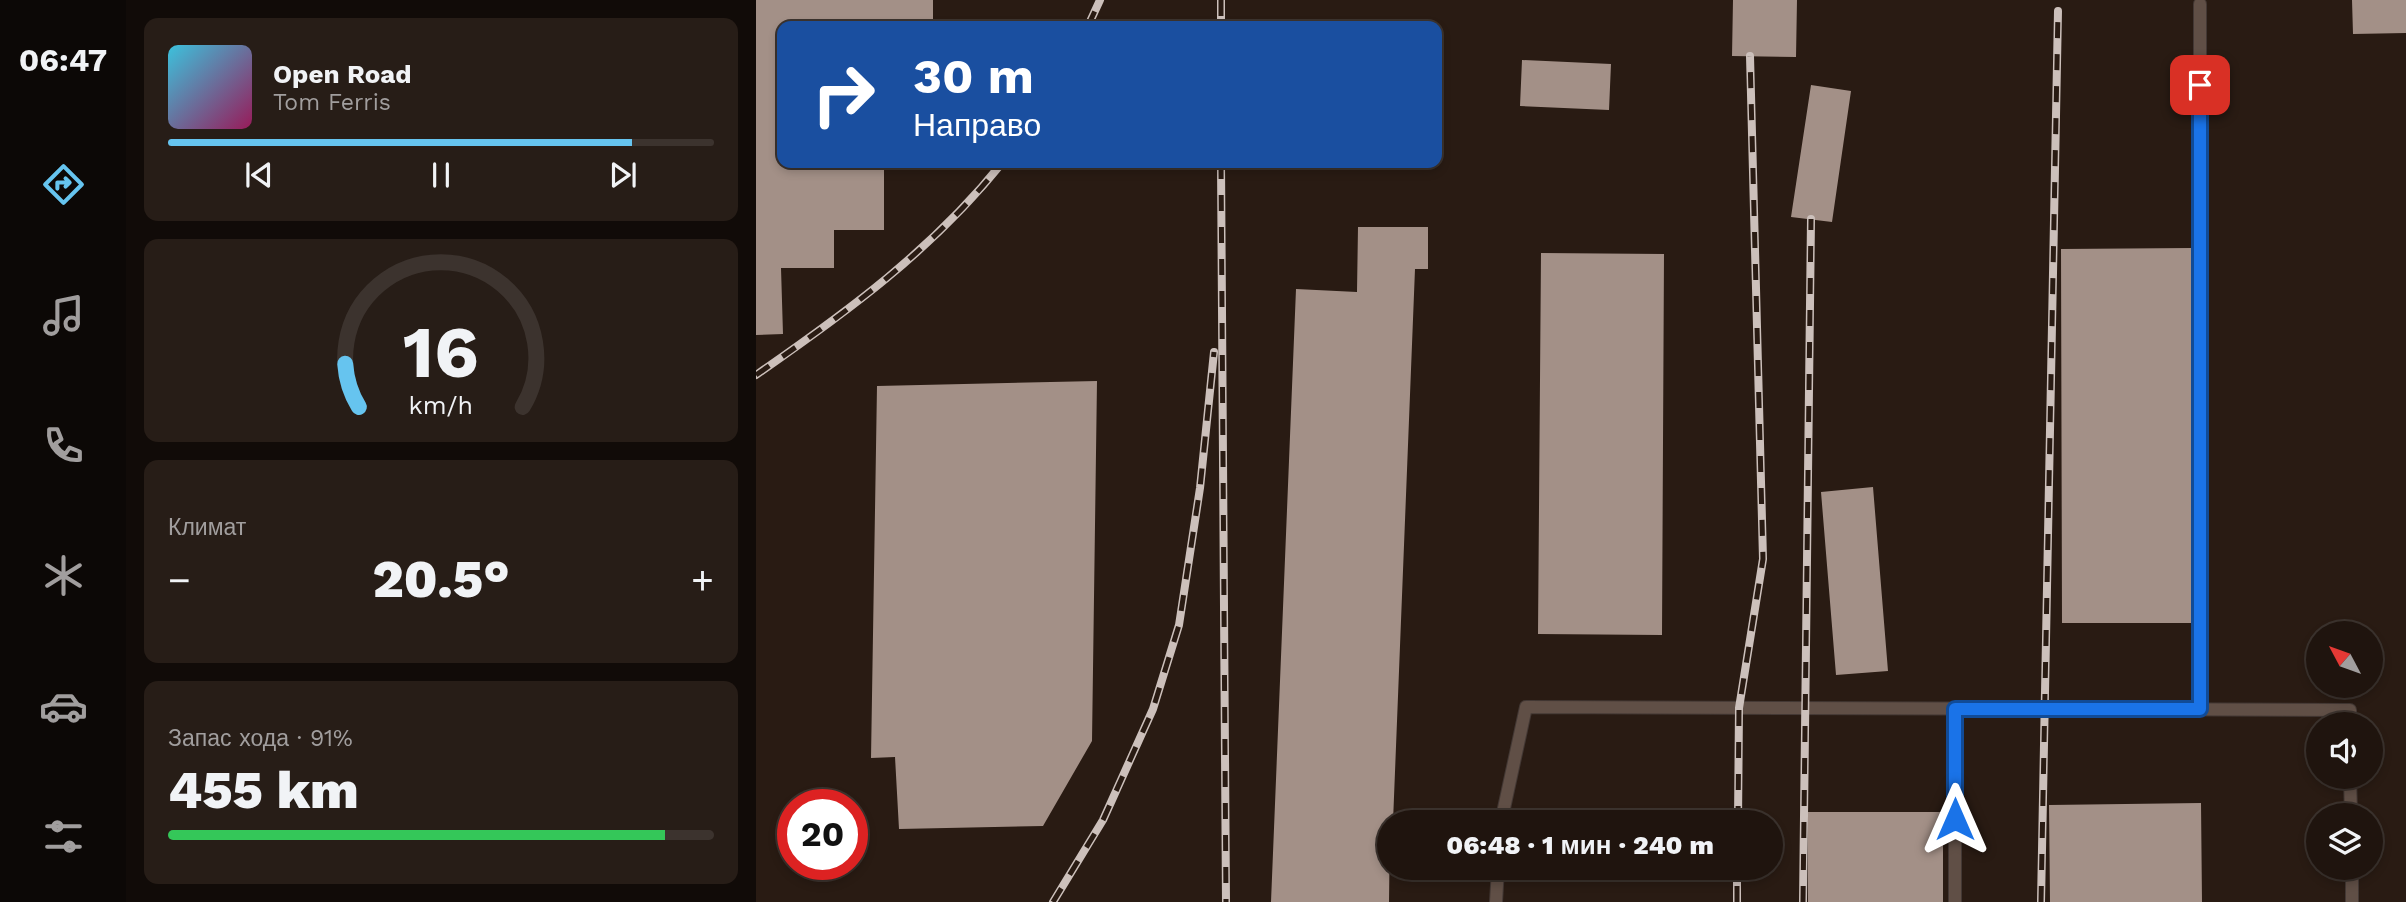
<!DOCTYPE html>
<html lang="ru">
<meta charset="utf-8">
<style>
:root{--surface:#1f140e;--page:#271d17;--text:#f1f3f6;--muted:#a19e9e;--line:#3c332e;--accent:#66c4ef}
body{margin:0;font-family:"Work Sans",sans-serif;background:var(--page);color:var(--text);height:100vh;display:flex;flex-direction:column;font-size:26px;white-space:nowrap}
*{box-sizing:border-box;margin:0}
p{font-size:23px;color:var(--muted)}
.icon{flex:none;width:38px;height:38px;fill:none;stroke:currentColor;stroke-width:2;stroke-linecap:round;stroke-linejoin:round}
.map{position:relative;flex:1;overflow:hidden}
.side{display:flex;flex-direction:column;gap:18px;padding:18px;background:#110b08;width:630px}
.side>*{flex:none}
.top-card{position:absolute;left:21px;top:21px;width:665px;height:147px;border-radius:14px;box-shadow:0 4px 10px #0003,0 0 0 2px var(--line);background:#1a4fa0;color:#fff;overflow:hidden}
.needle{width:46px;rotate:311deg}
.fabs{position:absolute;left:1550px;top:621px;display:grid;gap:14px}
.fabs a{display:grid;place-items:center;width:77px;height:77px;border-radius:50%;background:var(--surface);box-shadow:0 4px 10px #0003,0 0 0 2px var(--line);font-size:35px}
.speed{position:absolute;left:21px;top:789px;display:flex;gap:14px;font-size:35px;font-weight:700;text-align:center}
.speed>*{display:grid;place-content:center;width:91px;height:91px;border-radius:50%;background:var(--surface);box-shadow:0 4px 10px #0003,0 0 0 2px var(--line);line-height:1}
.speed .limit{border:10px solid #d22;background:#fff;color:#111}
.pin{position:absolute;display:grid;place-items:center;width:60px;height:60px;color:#fff;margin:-30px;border-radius:14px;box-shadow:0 4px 10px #0006}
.me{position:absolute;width:77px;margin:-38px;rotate:0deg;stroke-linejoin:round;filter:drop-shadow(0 0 5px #0008)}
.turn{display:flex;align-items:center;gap:24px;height:147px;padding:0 21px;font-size:32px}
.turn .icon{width:91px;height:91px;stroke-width:2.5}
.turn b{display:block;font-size:49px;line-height:60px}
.big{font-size:52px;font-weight:800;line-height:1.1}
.side .card{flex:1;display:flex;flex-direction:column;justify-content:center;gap:10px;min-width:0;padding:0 24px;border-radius:14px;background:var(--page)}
.side .dial{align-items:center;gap:0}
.dial svg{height:182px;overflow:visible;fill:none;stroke:var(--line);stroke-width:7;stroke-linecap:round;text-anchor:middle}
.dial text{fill:var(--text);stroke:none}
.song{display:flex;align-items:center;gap:21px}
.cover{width:84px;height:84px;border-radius:10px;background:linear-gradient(135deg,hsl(190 70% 55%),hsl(330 70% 35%))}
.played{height:7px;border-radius:4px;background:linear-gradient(90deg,var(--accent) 85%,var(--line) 85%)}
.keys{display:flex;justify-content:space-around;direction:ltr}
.heat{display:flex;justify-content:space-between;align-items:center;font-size:38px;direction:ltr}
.charge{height:10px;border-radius:5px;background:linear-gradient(90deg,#34c759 91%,var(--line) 0)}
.trip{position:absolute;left:621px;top:810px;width:406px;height:70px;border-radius:35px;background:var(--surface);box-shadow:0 4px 10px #0003,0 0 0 2px var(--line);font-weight:800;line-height:70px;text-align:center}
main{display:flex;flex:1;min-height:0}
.tab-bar{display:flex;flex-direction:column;width:126px;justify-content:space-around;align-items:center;background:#0c0806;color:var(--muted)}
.tab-bar .icon{width:49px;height:49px}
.tab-bar .on{color:var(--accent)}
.tab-bar b{font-size:32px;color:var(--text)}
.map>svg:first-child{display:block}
.building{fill:#a39087}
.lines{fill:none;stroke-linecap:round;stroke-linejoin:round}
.lane-casing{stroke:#433834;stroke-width:14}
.lane{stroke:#604f46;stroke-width:12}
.rail-casing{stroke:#ccc0bb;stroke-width:8}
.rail{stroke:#291b13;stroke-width:5;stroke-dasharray:16;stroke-linecap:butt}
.route-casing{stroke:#114b97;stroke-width:18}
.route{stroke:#1a73e8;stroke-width:12}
</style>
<main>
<nav class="tab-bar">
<b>06:47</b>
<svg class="icon on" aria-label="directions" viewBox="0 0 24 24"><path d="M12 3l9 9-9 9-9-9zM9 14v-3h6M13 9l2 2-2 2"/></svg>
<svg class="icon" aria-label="music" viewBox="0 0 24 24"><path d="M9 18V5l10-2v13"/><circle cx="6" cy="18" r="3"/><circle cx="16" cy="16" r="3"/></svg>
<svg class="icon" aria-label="phone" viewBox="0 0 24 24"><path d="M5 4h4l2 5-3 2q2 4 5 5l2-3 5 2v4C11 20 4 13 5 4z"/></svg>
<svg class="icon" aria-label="climate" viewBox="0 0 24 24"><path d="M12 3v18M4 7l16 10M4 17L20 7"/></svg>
<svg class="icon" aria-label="car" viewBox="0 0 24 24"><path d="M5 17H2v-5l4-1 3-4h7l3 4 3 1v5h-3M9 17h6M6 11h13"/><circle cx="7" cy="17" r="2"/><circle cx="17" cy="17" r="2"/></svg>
<svg class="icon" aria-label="filters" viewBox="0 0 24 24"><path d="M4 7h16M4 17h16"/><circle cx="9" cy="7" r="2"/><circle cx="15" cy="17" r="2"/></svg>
</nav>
<section class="side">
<div class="card">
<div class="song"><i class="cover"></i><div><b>Open Road</b><p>Tom Ferris</p></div></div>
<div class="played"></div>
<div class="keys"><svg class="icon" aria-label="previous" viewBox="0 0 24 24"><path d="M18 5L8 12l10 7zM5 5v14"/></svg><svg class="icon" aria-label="pause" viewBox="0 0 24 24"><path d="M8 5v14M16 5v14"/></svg><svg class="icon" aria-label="next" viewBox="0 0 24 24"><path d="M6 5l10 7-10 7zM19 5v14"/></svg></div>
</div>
<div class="card dial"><svg viewBox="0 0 100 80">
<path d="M14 69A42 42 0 1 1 86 69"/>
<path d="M14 69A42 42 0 0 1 8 50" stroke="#66c4ef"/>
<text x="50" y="56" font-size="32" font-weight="700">16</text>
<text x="50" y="72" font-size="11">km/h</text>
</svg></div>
<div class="card"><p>Климат</p>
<div class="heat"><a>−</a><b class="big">20.5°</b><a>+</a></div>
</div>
<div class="card"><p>Запас хода · 91%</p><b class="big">455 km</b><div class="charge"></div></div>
</section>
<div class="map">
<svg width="1650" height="902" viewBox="0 0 1650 902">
<rect width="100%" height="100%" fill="#291b13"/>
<!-- building -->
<path class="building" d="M0,0H177V26H26V163H128V230H78V268H25L27,334L0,335Z
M977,0H1041L1040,57L976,56Z
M1596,0H1650V33L1597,34Z
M766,60L855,64L853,110L764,106Z
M1055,85L1095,91L1076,222L1035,217Z
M602,227H672V269H659L637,822H634L633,902H515L540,289L601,292Z
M1435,248V623H1306L1305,249Z
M785,253L908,254L906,635L782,634Z
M341,381L336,741L287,826L143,829L139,757L115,758L121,386Z
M1117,487L1132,671L1080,675L1065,492Z
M1445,803L1446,902H1294L1293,805Z
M1052,812H1187V902H1052Z"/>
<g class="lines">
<!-- lane casing -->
<g class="lane-casing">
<path id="lane" d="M1444,4V709
M1199,709V902
M1594,777L1595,816
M745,822L770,707L1594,710V724
M1596,868V902
M740,902L742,868"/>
</g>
<!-- lane -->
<use href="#lane" class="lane"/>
<!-- rail casing -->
<g class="rail-casing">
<path id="rail" d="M465,0V26
M332,26L344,0
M465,163L470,902
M0,375C91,312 176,250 246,163
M982,822L983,708L1007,559L994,56
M297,902L347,820L397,709L423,625L444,488L458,352
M981,902V868
M1047,902L1055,219
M1285,902L1302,11"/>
</g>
<!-- rail -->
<use href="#rail" class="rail"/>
</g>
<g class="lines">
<!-- route casing -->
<g class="route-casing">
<path id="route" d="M1199,819V709H1444V85"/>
</g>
<!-- route -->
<use href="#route" class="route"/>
</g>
</svg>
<div class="fabs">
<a><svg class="needle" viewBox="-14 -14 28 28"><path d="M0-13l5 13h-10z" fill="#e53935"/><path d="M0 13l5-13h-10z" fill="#a19e9e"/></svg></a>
<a><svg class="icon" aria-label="sound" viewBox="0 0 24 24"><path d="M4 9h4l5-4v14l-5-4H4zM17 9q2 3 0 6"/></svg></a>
<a><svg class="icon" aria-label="layers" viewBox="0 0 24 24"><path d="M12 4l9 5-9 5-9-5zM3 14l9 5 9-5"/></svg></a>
</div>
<div class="speed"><div class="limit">20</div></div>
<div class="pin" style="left:1444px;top:85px;background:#d93025"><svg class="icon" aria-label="arrive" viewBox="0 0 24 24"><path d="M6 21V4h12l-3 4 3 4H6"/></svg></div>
<svg class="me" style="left:1199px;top:819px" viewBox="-20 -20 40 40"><path d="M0-17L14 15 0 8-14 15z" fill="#1a73e8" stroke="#fff" stroke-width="4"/></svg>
<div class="trip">06:48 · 1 мин · 240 m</div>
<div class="top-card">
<div class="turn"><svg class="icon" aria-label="right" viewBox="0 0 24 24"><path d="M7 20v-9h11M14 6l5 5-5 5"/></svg><div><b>30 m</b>Направо</div></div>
</div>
</div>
</main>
